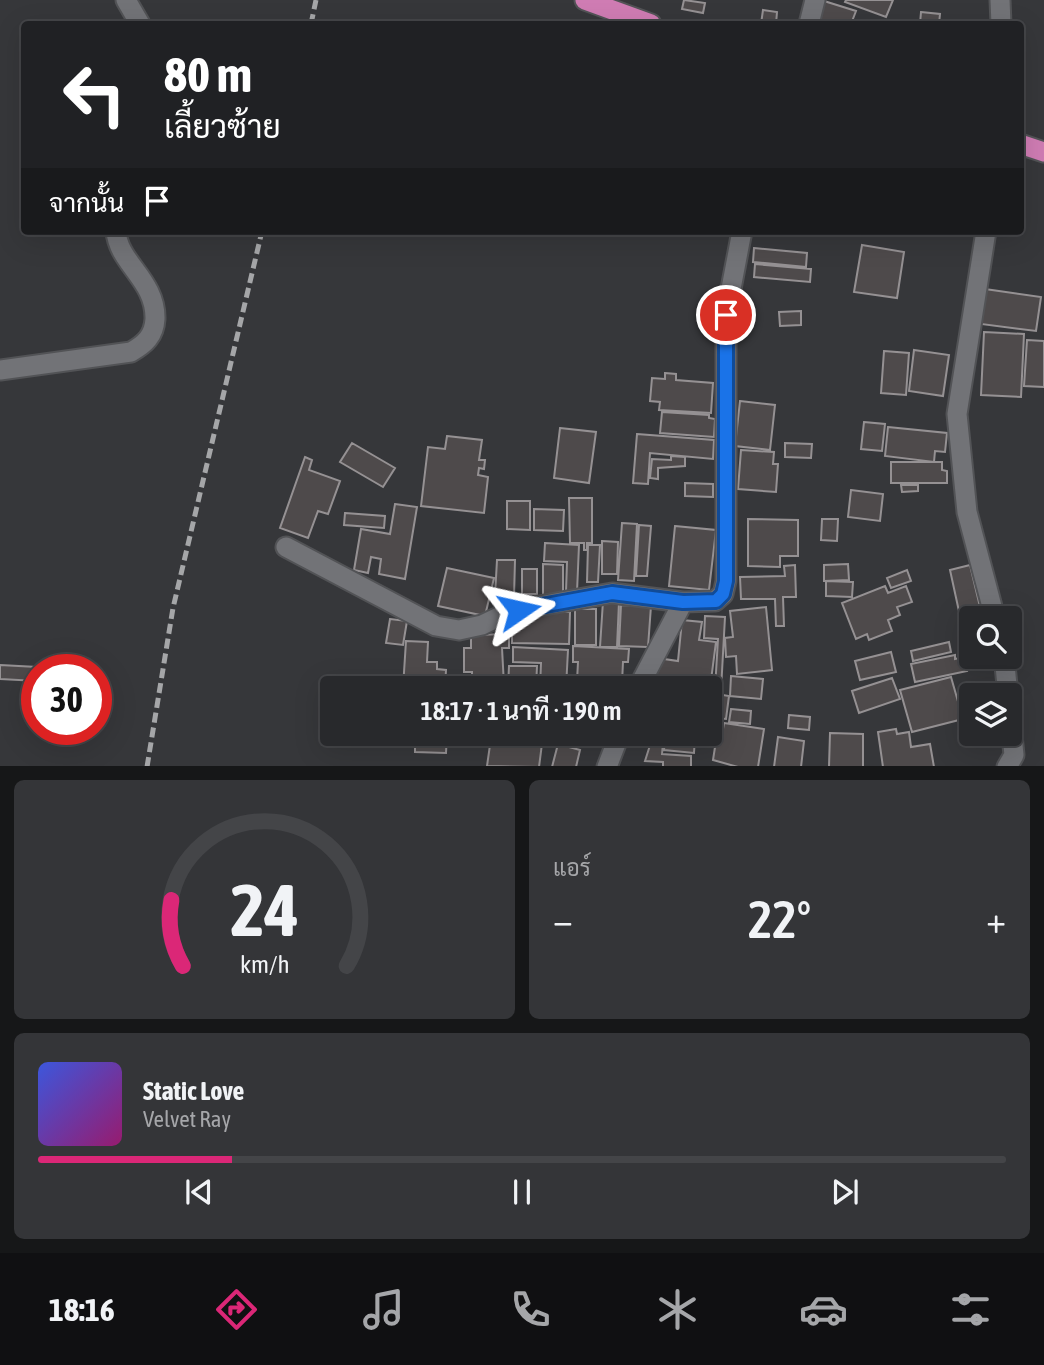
<!DOCTYPE html>
<html lang="th">
<meta charset="utf-8">
<style>
:root{--surface:#28292c;--page:#343538;--text:#f1f3f6;--muted:#a5a6a9;--line:#444548;--accent:#db2777}
body{margin:0;font-family:"Asap Condensed",Sarabun,sans-serif;background:var(--page);color:var(--text);height:100vh;display:flex;flex-direction:column;font-size:26px;white-space:nowrap}
*{box-sizing:border-box;margin:0}
p{font-size:23px;color:var(--muted)}
.icon{flex:none;width:38px;height:38px;fill:none;stroke:currentColor;stroke-width:2;stroke-linecap:round;stroke-linejoin:round}
.map{position:relative;height:766px;overflow:hidden}
.side{display:flex;flex-direction:column;gap:14px;padding:14px;background:#161718;flex:1}
.side>*{flex:none}
.guide{position:absolute;left:21px;top:21px;width:1003px;height:214px;border-radius:7px;box-shadow:0 7px 28px #0002,0 0 0 2px var(--line);background:#202124;color:#fff;overflow:hidden}
.buttons{position:absolute;left:959px;top:606px;display:grid;gap:14px}
.buttons a{display:grid;place-items:center;width:63px;height:63px;border-radius:7px;background:var(--surface);box-shadow:0 7px 28px #0002,0 0 0 2px var(--line);font-size:35px}
.speed{position:absolute;left:21px;top:654px;display:flex;gap:14px;font-size:35px;font-weight:700;text-align:center}
.speed>*{display:grid;place-content:center;width:91px;height:91px;border-radius:50%;background:var(--surface);box-shadow:0 7px 28px #0002,0 0 0 2px var(--line);line-height:1}
.speed .limit{border:10px solid #d22;background:#fff;color:#111}
.pin{position:absolute;display:grid;place-items:center;width:60px;height:60px;color:#fff;margin:-30px;border:4px solid #fff;border-radius:50%;box-shadow:0 2px 7px #0007}
.me{position:absolute;width:77px;margin:-38px;rotate:79deg;stroke-linejoin:round;filter:drop-shadow(0 0 5px #0008)}
.turn{display:flex;align-items:center;gap:24px;height:147px;padding:0 28px;font-size:32px}
.turn .icon{width:91px;height:91px;stroke-width:2.5}
.turn b{display:block;font-size:49px;line-height:60px}
.then{display:flex;align-items:center;height:66px;padding:0 28px;background:#0003;gap:14px;font-size:26px}
.big{font-size:52px;font-weight:600;line-height:1.1}
.side .widget{flex:1;display:flex;flex-direction:column;justify-content:center;gap:10px;min-width:0;padding:0 24px;border-radius:10px;background:var(--page)}
.side .dial{align-items:center;gap:0}
.dial svg{height:182px;overflow:visible;fill:none;stroke:var(--line);stroke-width:7;stroke-linecap:round;text-anchor:middle}
.dial text{fill:var(--text);stroke:none}
.song{display:flex;align-items:center;gap:21px}
.cover{width:84px;height:84px;border-radius:10px;background:linear-gradient(135deg,hsl(230 70% 55%),hsl(320 70% 35%))}
.played{height:7px;border-radius:4px;background:linear-gradient(90deg,var(--accent) 20%,var(--line) 20%)}
.keys{display:flex;justify-content:space-around;direction:ltr}
.heat{display:flex;justify-content:space-between;align-items:center;font-size:38px;direction:ltr}
.side .tiles{flex:1;display:grid;gap:14px;grid-template-columns:1fr 1fr}
.widget:last-child{grid-column:span 2}
.trip{position:absolute;left:320px;top:676px;width:402px;height:70px;border-radius:7px;background:var(--surface);box-shadow:0 7px 28px #0002,0 0 0 2px var(--line);font-weight:600;line-height:70px;text-align:center}
.menu{display:flex;height:112px;justify-content:space-around;align-items:center;background:#101012;color:var(--muted)}
.menu .icon{width:49px;height:49px}
.menu .active{color:var(--accent)}
.menu b{font-size:32px;color:var(--text)}
.map>svg:first-child{display:block}
.building{fill:#4e4a4b;stroke:#959193;stroke-width:2}
.lines{fill:none;stroke-linecap:round;stroke-linejoin:round}
.minor-casing{stroke:#525356;stroke-width:23}
.tertiary-casing{stroke:#525356;stroke-width:23}
.trunk-casing{stroke:#525356;stroke-width:23}
.minor{stroke:#727377;stroke-width:19}
.tertiary{stroke:#727377;stroke-width:19}
.trunk{stroke:#cf7cb3;stroke-width:19}
.rail{stroke:#a5a6a8;stroke-width:5;stroke-dasharray:10 5;stroke-linecap:butt}
.route-casing{stroke:#114b97;stroke-width:18}
.route{stroke:#1a73e8;stroke-width:12}
</style>
<div class="map">
<svg width="1044" height="767" viewBox="0 0 1044 767">
<rect width="100%" height="100%" fill="#36373a"/>
<!-- building -->
<path class="building" d="M684,0L705,3L703,13L682,9Z
M846,0H893L886,17L845,2Z
M824,1L856,11L851,24L818,21Z
M763,10L777,12L776,24H761Z
M921,12L940,14L939,24H920Z
M862,245L904,252L897,298L854,292Z
M754,248L807,253L806,267L753,262Z
M755,264L811,269L810,282L754,277Z
M985,289L1041,297L1036,331L981,324Z
M801,311V325L780,326L779,312Z
M984,332L1024,334L1021,397L981,395Z
M1027,340L1044,341V387L1024,386Z
M914,350L949,355L943,396L909,391Z
M884,351L909,353L906,395L881,393Z
M665,373L676,374V380L713,383L711,413L659,410L660,402L650,401L652,378L665,379Z
M740,401L775,405L770,450L735,446Z
M662,412L709,415V418L715,419L714,437L660,433Z
M864,422L885,424L882,451L861,449Z
M888,427L947,433L945,452L935,451L934,462L885,456Z
M560,428L596,432L589,483L554,478Z
M637,434L714,440L713,459L650,453L648,484L633,483Z
M447,436L482,440L479,460H485L484,469L479,468L478,475L488,477L484,513L421,506L428,447L445,449Z
M352,443L395,468L383,487L340,462Z
M785,443L812,444L811,458L785,457Z
M741,450L774,452L773,464H778L776,492L738,489Z
M671,456L685,457V466L658,468V479L650,478L652,459L671,460Z
M305,457L312,460L309,470L340,481L328,514L318,511L308,538L280,528Z
M891,462H942V470L947,471V483H891Z
M685,483L713,484V497L685,496Z
M901,485H918V491L902,492Z
M851,490L883,494L880,521L848,517Z
M569,498H592V543H587V550H584V543H570Z
M507,501H530V530L507,529Z
M395,504L417,507L405,579L379,574L381,559L371,557L368,573L354,570L361,529L390,534Z
M534,509L564,510L563,531L534,530Z
M345,513L385,516L384,528L344,525Z
M748,519L798,520V556H780V567L748,566Z
M822,519H838L837,541L821,540Z
M622,523L637,524L634,581L618,580Z
M639,525L651,526L647,576H636Z
M675,526L716,530L709,590L669,586Z
M602,541L618,542L617,574H602Z
M545,543L579,545L577,592H566L567,562L544,561Z
M588,545H600L598,582H587Z
M497,560H515L514,597L495,596Z
M543,564L563,565V595H543Z
M848,564L849,580L824,581V565Z
M795,565L796,597H783L784,626H776L775,599H741L740,577L785,576L784,566Z
M970,565L981,611L960,616L950,570Z
M447,568L494,578L485,616L438,606Z
M522,569H537V594H522Z
M907,570L911,581L891,588L887,578Z
M826,581L853,582L852,597L826,596Z
M885,586L888,593L906,586L912,602L897,607L900,615L888,620L892,631L869,640L867,634L856,639L842,603Z
M603,601L619,602L617,647H600Z
M621,605L651,606L648,647L619,646Z
M766,607L772,670L737,674L736,656L726,657L725,638L733,637L730,611Z
M575,609H596V645H575Z
M512,612H570L569,644L512,643Z
M982,615L971,618V630L965,631L964,618Z
M705,616L725,617L721,690L715,689L718,639L704,638Z
M390,619L407,621L403,645L386,643Z
M682,620L702,622L699,640L716,642L710,688L654,684L657,658L678,661Z
M509,634V648H502L504,685L472,686V672H464V648H471V635Z
M971,634V655L964,656L960,636Z
M406,641L428,642L427,662H437V669L446,670L445,688H403Z
M949,642L951,652L913,661L911,651Z
M573,646L629,649L628,662H623L622,683L577,681L578,662H573Z
M513,647L568,650L566,688H540L541,663L513,662Z
M891,652L896,672L860,680L855,661Z
M955,655V659L964,657L967,671L915,682L911,664Z
M0,665L37,667V681L0,679Z
M509,666H537L536,688H508Z
M731,676L763,679L761,699L730,696Z
M951,677L963,719L912,732L900,690Z
M892,678L900,699L859,713L852,691Z
M711,693L729,696L726,719L717,718L714,738L706,737V733H710Z
M731,709L751,711L750,724L729,722Z
M789,715L810,717L809,730L788,728Z
M724,723L764,729L758,767H738L713,760L718,728L723,729Z
M896,729L897,734L909,732L911,747L930,744L934,767H883L878,732Z
M415,733H447L446,753L415,752Z
M503,733L543,736L539,767L487,766L491,738L503,739Z
M666,733H703L702,738L695,737L694,753L664,750Z
M830,733L863,734V767H829Z
M778,737L804,741L801,767H774Z
M651,742L663,743L662,754L691,756V767H663V762L645,761Z
M558,744L580,750L576,767H552Z"/>
<g class="lines">
<!-- minor casing -->
<g class="minor-casing">
<path id="minor" d="M126,0L140,24
M809,24L815,0
M986,231L957,414L967,512L995,618
M0,370L131,352C145,344 154,336 155,319C156,280 118,263 116,231
M286,547L436,626L459,630L482,625L511,611L612,593L683,602
M1004,656L1008,695
M638,688L683,602L715,601L723,594L726,581V315L742,231
M607,767L620,733
M1007,767L1014,755L1010,716"/>
</g>
<!-- tertiary casing -->
<g class="tertiary-casing">
<path id="tertiary" d="M1000,0L1001,24"/>
</g>
<!-- trunk casing -->
<g class="trunk-casing">
<path id="trunk" d="M585,0L651,24
M1020,144L1044,152"/>
</g>
<!-- minor -->
<use href="#minor" class="minor"/>
<!-- tertiary -->
<use href="#tertiary" class="tertiary"/>
<!-- trunk -->
<use href="#trunk" class="trunk"/>
<!-- rail -->
<path class="rail" d="M311,24L316,0
M147,767L173,608L262,231"/>
</g>
<g class="lines">
<!-- route casing -->
<g class="route-casing">
<path id="route" d="M519,610L612,593L683,602L716,601L723,594L726,581V315"/>
</g>
<!-- route -->
<use href="#route" class="route"/>
</g>
</svg>
<div class="buttons">
<a><svg class="icon" aria-label="search" viewBox="0 0 24 24"><circle cx="10" cy="10" r="6"/><path d="M15 15l6 6"/></svg></a>
<a><svg class="icon" aria-label="layers" viewBox="0 0 24 24"><path d="M12 4l9 5-9 5-9-5zM3 14l9 5 9-5"/></svg></a>
</div>
<div class="speed"><div class="limit">30</div></div>
<div class="pin" style="left:726px;top:315px;background:#d93025"><svg class="icon" aria-label="arrive" viewBox="0 0 24 24"><path d="M6 21V4h12l-3 4 3 4H6"/></svg></div>
<svg class="me" style="left:519px;top:610px" viewBox="-20 -20 40 40"><path d="M0-17L14 15 0 8-14 15z" fill="#1a73e8" stroke="#fff" stroke-width="4"/></svg>
<div class="trip">18:17 · 1 นาที · 190 m</div>
<div class="guide">
<div class="turn"><svg class="icon" aria-label="left" viewBox="0 0 24 24"><path d="M17 20v-9H6M10 6l-5 5 5 5"/></svg><div><b>80 m</b>เลี้ยวซ้าย</div></div>
<div class="then">จากนั้น<svg class="icon" aria-label="arrive" viewBox="0 0 24 24"><path d="M6 21V4h12l-3 4 3 4H6"/></svg></div>
</div>
</div>
<section class="side">
<div class="tiles">
<div class="widget dial"><svg viewBox="0 0 100 80">
<path d="M14 69A42 42 0 1 1 86 69"/>
<path d="M14 69A42 42 0 0 1 9 40" stroke="#db2777"/>
<text x="50" y="56" font-size="32" font-weight="700">24</text>
<text x="50" y="72" font-size="11">km/h</text>
</svg></div>
<div class="widget"><p>แอร์</p>
<div class="heat"><a>−</a><b class="big">22°</b><a>+</a></div>
</div>
<div class="widget">
<div class="song"><i class="cover"></i><div><b>Static Love</b><p>Velvet Ray</p></div></div>
<div class="played"></div>
<div class="keys"><svg class="icon" aria-label="previous" viewBox="0 0 24 24"><path d="M18 5L8 12l10 7zM5 5v14"/></svg><svg class="icon" aria-label="pause" viewBox="0 0 24 24"><path d="M8 5v14M16 5v14"/></svg><svg class="icon" aria-label="next" viewBox="0 0 24 24"><path d="M6 5l10 7-10 7zM19 5v14"/></svg></div>
</div>
</div>
</section>
<nav class="menu">
<b>18:16</b>
<svg class="icon active" aria-label="directions" viewBox="0 0 24 24"><path d="M12 3l9 9-9 9-9-9zM9 14v-3h6M13 9l2 2-2 2"/></svg>
<svg class="icon" aria-label="music" viewBox="0 0 24 24"><path d="M9 18V5l10-2v13"/><circle cx="6" cy="18" r="3"/><circle cx="16" cy="16" r="3"/></svg>
<svg class="icon" aria-label="phone" viewBox="0 0 24 24"><path d="M5 4h4l2 5-3 2q2 4 5 5l2-3 5 2v4C11 20 4 13 5 4z"/></svg>
<svg class="icon" aria-label="climate" viewBox="0 0 24 24"><path d="M12 3v18M4 7l16 10M4 17L20 7"/></svg>
<svg class="icon" aria-label="car" viewBox="0 0 24 24"><path d="M5 17H2v-5l4-1 3-4h7l3 4 3 1v5h-3M9 17h6M6 11h13"/><circle cx="7" cy="17" r="2"/><circle cx="17" cy="17" r="2"/></svg>
<svg class="icon" aria-label="filters" viewBox="0 0 24 24"><path d="M4 7h16M4 17h16"/><circle cx="9" cy="7" r="2"/><circle cx="15" cy="17" r="2"/></svg>
</nav>
